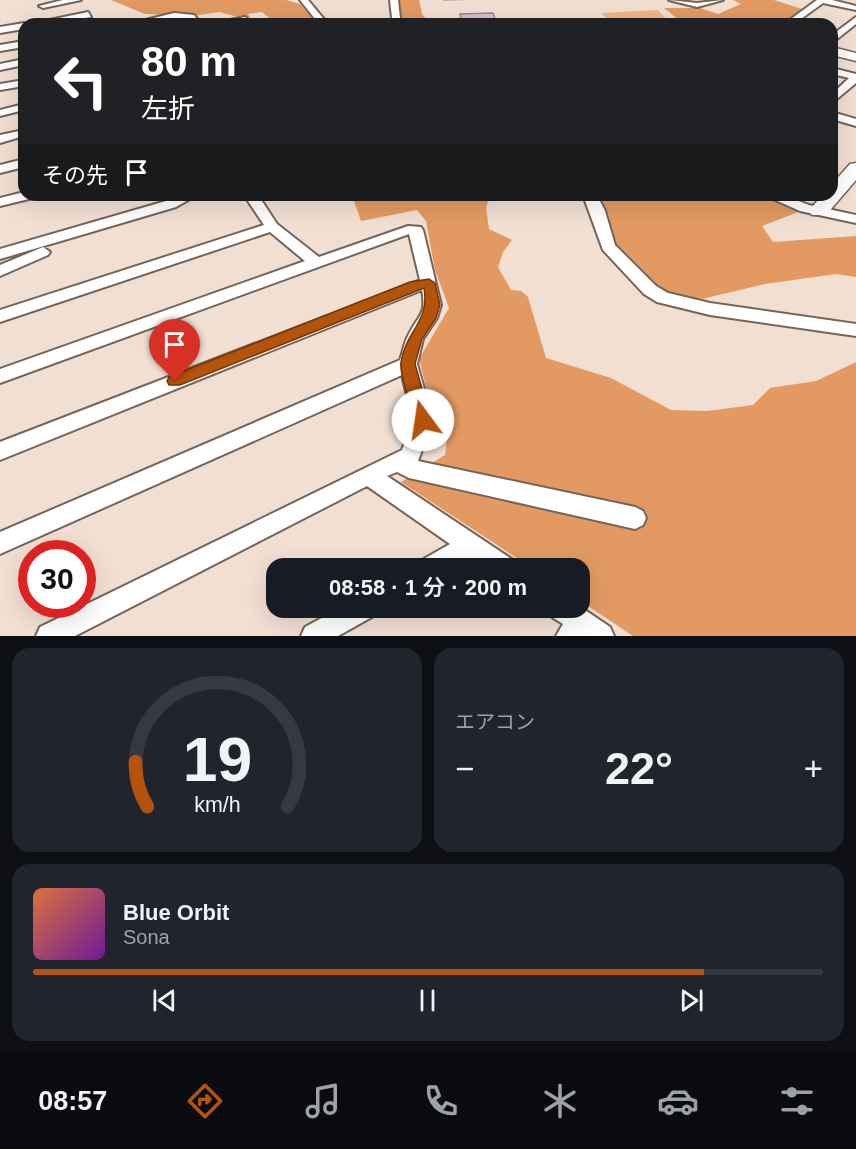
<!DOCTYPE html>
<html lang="ja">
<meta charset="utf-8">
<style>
:root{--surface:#171b24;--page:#20242c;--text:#f1f3f6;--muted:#9ea1a6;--line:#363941;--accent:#b45309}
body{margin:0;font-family:Helvetica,"Noto Sans JP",sans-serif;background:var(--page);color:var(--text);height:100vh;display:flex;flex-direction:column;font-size:22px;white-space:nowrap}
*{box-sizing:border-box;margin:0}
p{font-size:20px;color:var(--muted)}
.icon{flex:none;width:33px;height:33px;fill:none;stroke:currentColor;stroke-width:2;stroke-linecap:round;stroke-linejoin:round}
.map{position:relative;height:636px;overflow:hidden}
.panel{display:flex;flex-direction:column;gap:12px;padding:12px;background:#0d0f14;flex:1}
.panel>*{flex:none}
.top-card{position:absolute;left:18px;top:18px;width:820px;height:183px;border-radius:18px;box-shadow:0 6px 24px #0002;background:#202124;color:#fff;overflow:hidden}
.speed{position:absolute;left:18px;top:540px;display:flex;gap:12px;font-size:30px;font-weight:700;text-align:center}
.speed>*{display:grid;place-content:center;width:78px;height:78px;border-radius:50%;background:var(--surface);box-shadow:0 6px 24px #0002;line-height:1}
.speed .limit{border:9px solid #d22;background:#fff;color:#111}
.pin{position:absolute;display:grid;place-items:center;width:51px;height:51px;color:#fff;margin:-62px -26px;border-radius:50% 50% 50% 0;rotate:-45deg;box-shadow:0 0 6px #0007}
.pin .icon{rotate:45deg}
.me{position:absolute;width:66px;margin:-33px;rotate:346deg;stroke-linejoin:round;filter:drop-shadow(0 0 4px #0008)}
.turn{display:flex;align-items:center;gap:21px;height:126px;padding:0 24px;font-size:27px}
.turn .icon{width:78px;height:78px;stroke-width:2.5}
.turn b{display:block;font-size:42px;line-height:51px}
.then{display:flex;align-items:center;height:57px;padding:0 24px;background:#0003;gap:12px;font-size:22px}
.big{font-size:45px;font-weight:600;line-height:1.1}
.panel .widget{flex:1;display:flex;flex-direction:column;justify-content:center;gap:9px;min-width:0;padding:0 21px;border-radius:18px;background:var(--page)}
.panel .dial{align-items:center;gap:0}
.dial svg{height:156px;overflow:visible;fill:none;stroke:var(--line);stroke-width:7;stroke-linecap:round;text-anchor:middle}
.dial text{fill:var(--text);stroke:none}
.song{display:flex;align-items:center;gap:18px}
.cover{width:72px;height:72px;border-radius:9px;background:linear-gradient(135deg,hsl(20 70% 55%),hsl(280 70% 35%))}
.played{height:6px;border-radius:3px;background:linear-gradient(90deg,var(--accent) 85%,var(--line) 85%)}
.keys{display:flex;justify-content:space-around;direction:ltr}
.heat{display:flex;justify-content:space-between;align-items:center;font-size:33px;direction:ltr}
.panel .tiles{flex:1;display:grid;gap:12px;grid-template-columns:1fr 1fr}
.widget:last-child{grid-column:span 2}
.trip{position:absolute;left:266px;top:558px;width:324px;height:60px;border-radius:18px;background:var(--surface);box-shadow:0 6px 24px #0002;font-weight:600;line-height:60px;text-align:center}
.tabs{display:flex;height:96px;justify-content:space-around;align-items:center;background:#090b0e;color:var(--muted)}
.tabs .icon{width:42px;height:42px}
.tabs .current{color:var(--accent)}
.tabs b{font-size:27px;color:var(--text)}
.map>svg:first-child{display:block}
.green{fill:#f3b484}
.forest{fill:#e29a62}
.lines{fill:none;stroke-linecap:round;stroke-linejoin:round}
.street-casing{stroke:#746559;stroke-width:4}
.secondary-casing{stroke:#746559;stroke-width:3}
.street{fill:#fff;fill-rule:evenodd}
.secondary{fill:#fff;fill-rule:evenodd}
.wall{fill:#b9a6ac}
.building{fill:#d7c1c8;stroke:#96878c;stroke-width:1.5}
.route{fill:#b45309;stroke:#753606;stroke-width:1.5}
</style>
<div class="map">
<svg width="856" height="636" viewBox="0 0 856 636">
<rect width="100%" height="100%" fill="#f1dfd2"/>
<!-- green -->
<path class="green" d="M658,10L671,24H611L602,13Z"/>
<!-- forest -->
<path class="forest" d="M111,0H286L300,4L317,24H276L262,12L248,14L250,17L242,18L219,12L193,16L145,14Z
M399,0H419L422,14L430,24H397L400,18Z
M733,0H774L802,9L781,24H684L664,8H700L718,14L741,4Z
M352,195H491L486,207L489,229L512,240L503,252L498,267L511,290L521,291L528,297L546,358L611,378L671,410L707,411L753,405L770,388L816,381L856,362V636H633L579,600V568H532L401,482L445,455L448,431L434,418L419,359L449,308L435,270L426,221L417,210L361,221Z
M601,195H764L801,211L762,226L773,242L856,236V277L836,274L765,284L702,299L670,295L640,273L617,249Z"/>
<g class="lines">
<!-- street casing -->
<g class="street-casing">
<path id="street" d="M63,0H81L43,8L39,6Z
M300,0H308L328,24H319Z
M390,0H398L400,18L397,24H389L392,18Z
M669,0L697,3L723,0L697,7Z
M817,0H832L856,6V10L823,3L794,24H784Z
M88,12L91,17L49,24H30Z
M174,13L194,15L201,24L174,19L146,24H129Z
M245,17L254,24H219L220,22Z
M856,17V24L832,43V35Z
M24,23L26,24H24V29L0,33V27Z
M24,41V47L0,51V45Z
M24,59V65L0,70V64Z
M832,68L856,74V83L832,103V94L849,78L832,74Z
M24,80V86L0,90V84Z
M24,104V110L0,116V110Z
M832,112L856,119V126L832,119Z
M24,130V136L0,143V135Z
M24,159V167L0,173V165Z
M24,192V195H35L33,198L0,206V198Z
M179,195H197L176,207L0,259V249L166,201Z
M244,195H258L277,224L319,257L408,226L421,227L423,230L441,305L437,318L423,339L417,364L433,420L418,461L635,507L643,511L646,518L643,525L635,529L409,478L397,472L387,476L513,560L516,568H486L470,558L452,568H419L422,560L450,544L367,486L75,636H36L40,627L402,450L413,420L402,375L0,554V532L400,360C403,352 404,343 408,336C418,315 427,315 422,290L0,460V442L420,280L409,234L0,383V369L305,261L270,232L0,322V310L264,225Z
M583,195H597L605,211L615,245L656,286L668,293L710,303L856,324V336L710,315L657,302L644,294L603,250Z
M764,195H783L809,205L856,215V223L800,211Z
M43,247L50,252L48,255L0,276V265Z
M579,606L610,627L614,636H556L563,624L552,617L549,608Z
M340,608H375L372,617L338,636H301L305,627Z"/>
</g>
<!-- secondary casing -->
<g class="secondary-casing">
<path id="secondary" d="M832,47L856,53V61L832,55Z
M856,163V180L826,215H812L809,211L822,195H832V184L850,164Z"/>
</g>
<!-- street -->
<use href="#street" class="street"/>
<!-- secondary -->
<use href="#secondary" class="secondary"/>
</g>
<!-- wall -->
<path class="wall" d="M443,0H468L443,1Z"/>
<!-- building -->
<path class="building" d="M493,13L497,24H462L460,14Z"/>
<!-- route -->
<path class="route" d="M429,279L435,283L440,305L436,318L422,339L415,364L431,420L428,425H417L415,420C411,406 399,375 401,362C406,330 430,322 424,288L180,385H169L167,381L169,377L410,282Z"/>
</svg>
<div class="speed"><div class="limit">30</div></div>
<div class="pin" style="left:175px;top:381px;background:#d93025"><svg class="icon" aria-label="arrive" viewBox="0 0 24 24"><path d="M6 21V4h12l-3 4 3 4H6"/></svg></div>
<svg class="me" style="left:423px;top:420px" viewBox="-20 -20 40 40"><circle r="19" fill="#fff"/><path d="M0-13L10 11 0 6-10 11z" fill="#b45309"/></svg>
<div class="trip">08:58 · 1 分 · 200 m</div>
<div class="top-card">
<div class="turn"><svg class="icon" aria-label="left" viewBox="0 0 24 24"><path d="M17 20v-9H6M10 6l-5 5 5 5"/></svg><div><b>80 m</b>左折</div></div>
<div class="then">その先<svg class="icon" aria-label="arrive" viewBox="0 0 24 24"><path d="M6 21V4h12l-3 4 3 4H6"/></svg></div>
</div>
</div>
<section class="panel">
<div class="tiles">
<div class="widget dial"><svg viewBox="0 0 100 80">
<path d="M14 69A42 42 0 1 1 86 69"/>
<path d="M14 69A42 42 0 0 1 8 46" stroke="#b45309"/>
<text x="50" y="56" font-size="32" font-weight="700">19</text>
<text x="50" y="72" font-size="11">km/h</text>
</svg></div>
<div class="widget"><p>エアコン</p>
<div class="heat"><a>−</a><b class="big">22°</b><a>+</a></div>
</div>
<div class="widget">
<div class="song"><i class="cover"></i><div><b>Blue Orbit</b><p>Sona</p></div></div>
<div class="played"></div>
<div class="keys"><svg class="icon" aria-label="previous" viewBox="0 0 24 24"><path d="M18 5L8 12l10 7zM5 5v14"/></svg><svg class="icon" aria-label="pause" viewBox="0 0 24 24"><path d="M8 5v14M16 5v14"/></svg><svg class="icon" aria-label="next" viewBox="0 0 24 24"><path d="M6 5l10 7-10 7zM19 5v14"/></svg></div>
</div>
</div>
</section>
<nav class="tabs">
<b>08:57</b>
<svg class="icon current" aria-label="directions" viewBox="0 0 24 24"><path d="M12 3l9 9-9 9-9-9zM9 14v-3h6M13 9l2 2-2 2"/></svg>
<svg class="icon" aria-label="music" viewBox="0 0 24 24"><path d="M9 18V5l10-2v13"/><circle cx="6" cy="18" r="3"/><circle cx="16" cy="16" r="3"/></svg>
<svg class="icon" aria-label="phone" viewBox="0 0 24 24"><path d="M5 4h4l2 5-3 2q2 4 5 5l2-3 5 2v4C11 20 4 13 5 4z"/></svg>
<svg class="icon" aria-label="climate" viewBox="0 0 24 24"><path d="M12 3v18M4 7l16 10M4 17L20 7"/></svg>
<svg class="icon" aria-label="car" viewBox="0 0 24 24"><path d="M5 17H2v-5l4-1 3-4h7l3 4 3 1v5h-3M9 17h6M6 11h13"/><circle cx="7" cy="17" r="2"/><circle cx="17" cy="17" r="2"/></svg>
<svg class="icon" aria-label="filters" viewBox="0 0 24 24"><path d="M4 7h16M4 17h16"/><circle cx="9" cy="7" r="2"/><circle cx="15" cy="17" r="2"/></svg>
</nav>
